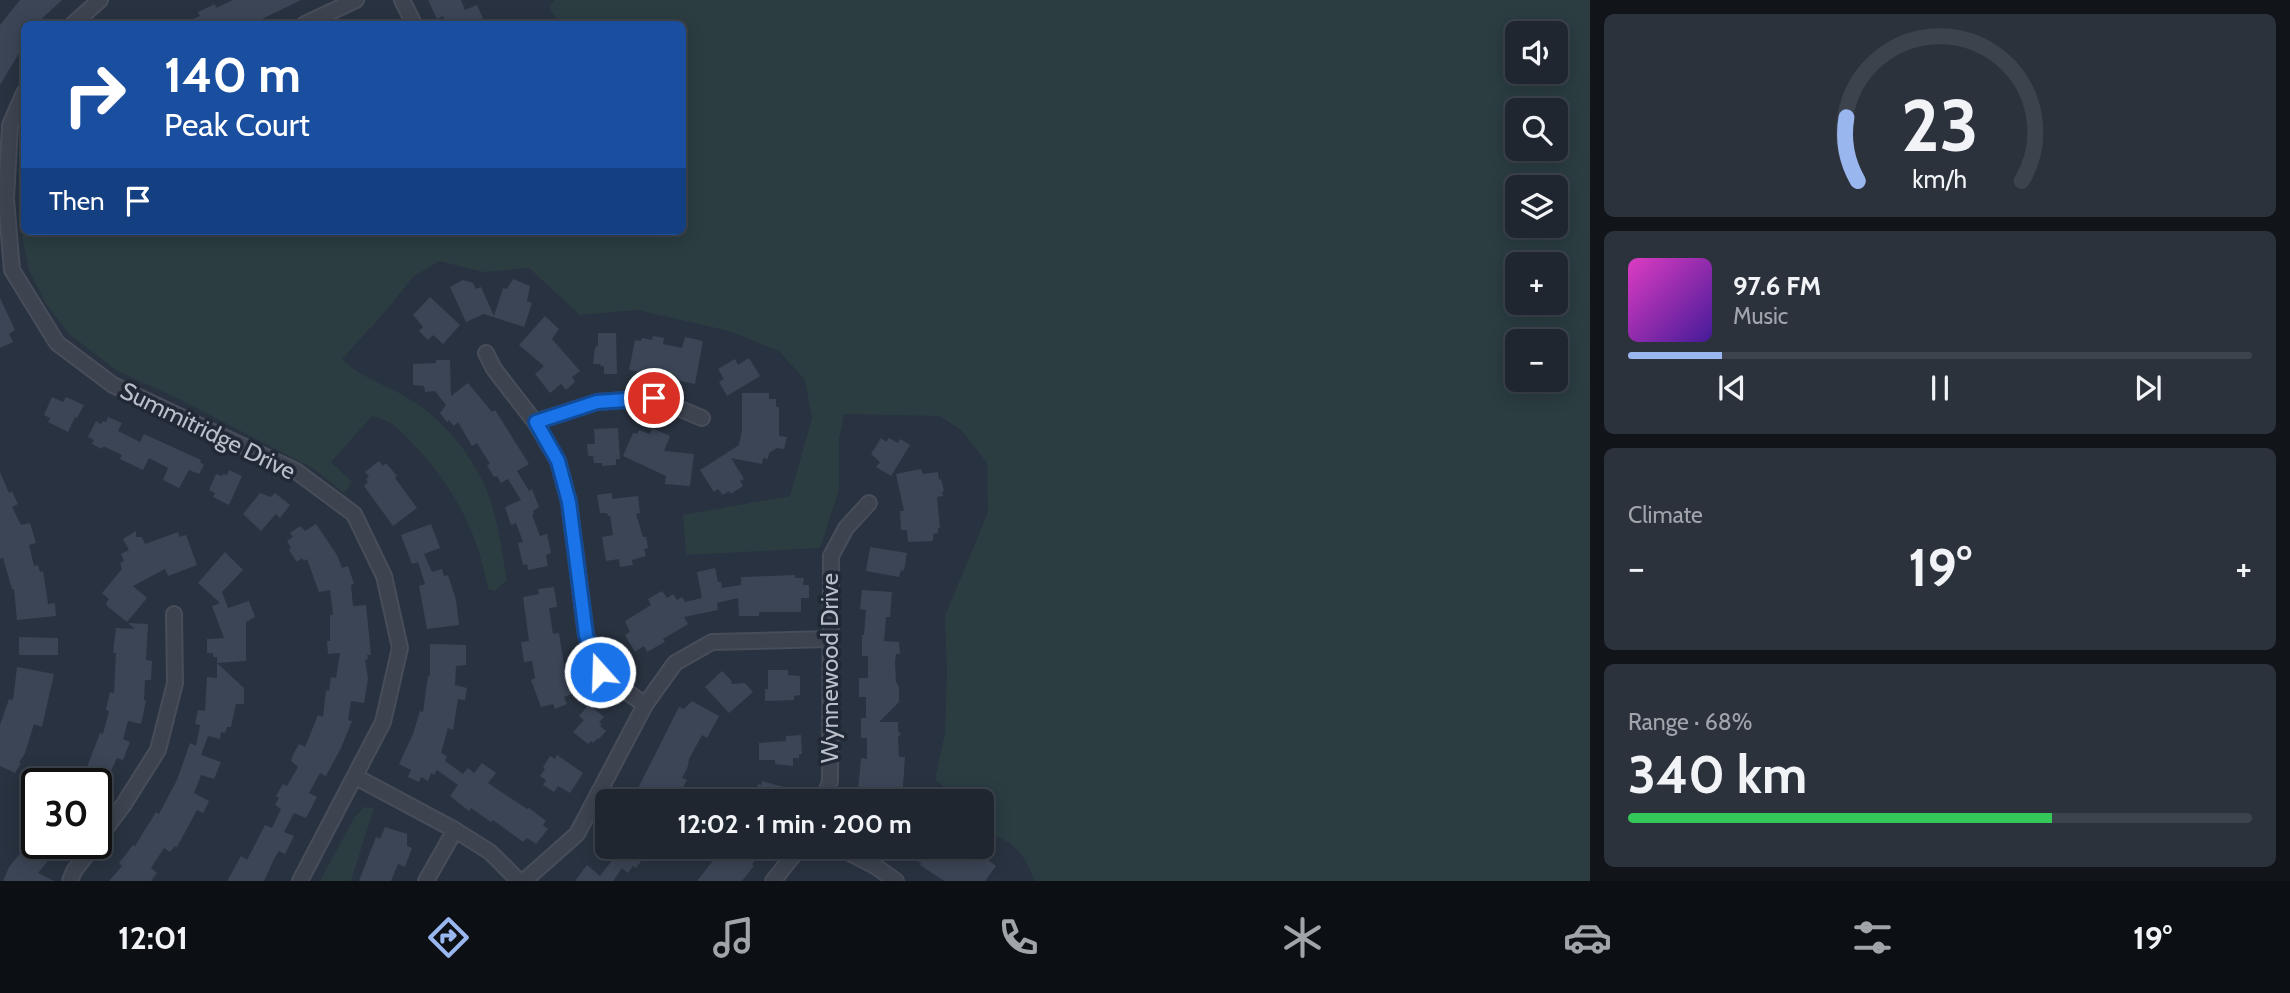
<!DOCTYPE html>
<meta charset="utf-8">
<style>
:root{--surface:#1f2630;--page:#2c323c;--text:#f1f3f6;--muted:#a1a5ab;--line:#3c434c;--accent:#9ab6ef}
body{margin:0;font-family:Cabin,sans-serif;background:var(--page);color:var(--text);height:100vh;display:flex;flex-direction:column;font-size:26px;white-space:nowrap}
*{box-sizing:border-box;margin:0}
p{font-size:23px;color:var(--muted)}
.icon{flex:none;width:38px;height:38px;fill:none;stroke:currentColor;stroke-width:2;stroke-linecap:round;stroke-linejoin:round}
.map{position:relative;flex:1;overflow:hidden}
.drawer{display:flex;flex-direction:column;gap:14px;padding:14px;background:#11151a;width:700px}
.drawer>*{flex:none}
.guide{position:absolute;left:21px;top:21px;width:665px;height:214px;border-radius:10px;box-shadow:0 4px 18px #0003,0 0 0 2px var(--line);background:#1a4fa0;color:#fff;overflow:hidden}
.buttons{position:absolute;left:1505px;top:21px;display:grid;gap:14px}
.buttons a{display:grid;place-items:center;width:63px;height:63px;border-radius:10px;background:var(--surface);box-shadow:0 4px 18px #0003,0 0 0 2px var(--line);font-size:35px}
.speed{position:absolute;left:21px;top:768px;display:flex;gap:14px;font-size:35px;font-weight:700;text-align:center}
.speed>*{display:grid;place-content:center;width:91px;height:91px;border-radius:50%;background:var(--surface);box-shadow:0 4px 18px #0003,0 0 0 2px var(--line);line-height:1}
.speed .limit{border:4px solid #111;border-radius:10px;background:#fff;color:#111}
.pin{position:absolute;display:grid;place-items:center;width:60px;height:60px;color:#fff;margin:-30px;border:4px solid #fff;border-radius:50%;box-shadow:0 2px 7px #0007}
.me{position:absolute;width:77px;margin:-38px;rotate:340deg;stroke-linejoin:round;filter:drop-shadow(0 0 5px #0008)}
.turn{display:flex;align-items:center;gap:24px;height:147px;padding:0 28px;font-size:32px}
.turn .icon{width:91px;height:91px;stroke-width:2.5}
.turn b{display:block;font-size:49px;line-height:60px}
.then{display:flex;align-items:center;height:66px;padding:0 28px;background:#0003;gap:14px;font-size:26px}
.big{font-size:52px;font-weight:800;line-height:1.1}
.drawer .widget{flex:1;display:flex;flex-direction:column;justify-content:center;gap:10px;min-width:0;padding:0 24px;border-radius:10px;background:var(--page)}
.drawer .dial{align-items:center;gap:0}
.dial svg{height:182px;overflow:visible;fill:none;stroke:var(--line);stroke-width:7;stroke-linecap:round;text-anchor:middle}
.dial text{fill:var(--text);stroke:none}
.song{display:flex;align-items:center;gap:21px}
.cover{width:84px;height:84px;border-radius:10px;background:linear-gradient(135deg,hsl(310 70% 55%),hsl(260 70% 35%))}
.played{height:7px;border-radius:4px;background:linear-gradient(90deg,var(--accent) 15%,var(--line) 15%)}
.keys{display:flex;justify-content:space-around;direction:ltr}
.heat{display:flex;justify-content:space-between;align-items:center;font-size:38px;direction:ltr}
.charge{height:10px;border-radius:5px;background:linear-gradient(90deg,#34c759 68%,var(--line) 0)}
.trip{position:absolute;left:595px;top:789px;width:399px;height:70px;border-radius:10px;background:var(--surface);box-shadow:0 4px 18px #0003,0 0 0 2px var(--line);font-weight:800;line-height:70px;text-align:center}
.menu{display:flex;height:112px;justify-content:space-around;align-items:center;background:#0c0f13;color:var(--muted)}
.menu .icon{width:49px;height:49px}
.menu .on{color:var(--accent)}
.menu b{font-size:32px;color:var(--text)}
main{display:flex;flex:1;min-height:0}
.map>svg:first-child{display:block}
.green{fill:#2b3d41;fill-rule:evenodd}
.building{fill:#3c4556}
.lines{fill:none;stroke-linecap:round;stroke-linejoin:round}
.street-casing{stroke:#474d59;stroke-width:18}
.street{stroke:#3d4450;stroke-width:14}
.route-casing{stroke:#114b97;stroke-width:18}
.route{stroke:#1a73e8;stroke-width:12}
.labels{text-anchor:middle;stroke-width:7;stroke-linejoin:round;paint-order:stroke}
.street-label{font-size:24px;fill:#babfca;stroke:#222936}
</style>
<main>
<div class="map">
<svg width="1590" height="881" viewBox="0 0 1590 881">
<rect width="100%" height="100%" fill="#293240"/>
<!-- green -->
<path class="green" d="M555,0H1590V881H1035C1021,849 1015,842 982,831V802L954,801L949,791L935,780L945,733L947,670L945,616L988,512L987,463L962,431L940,416L844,414L839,439V490L820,548L686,555L683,515L790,496L812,418L805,380L779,351L729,331L637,310L580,315L529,268L483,272L439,261L413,277L385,312L342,359C362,379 388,385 411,400C441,418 467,449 482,480C497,510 501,547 507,580L495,591L488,589C478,533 454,487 415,446C400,431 394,421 372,416L331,462L352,482L344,493L314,469L181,400L116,370L69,334L46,304L29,270L22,236L46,231H682V24H560L549,7ZM1517,33H1556V72H1517ZM1517,110H1556V149H1517ZM1517,187H1556V226H1517ZM1517,264H1556V303H1517ZM1517,341H1556V380H1517Z
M364,807L374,808L351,881H320L354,818Z"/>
<!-- building -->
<path class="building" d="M20,0H62L36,24H24V45L0,85V25Z
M233,0H301L258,21L259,24H182L200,16L198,12L215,4L216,8Z
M428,0H461L465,10L477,5L483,18L478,20L481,24H447L443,16L437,19Z
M513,279L530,286L527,301L532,303L524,327L484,314L466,322L450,287L463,280L473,283L476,289L481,287L494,316L503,288L507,289Z
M430,297L460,325L443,344L433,335L428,340L419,331L423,327L413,315Z
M0,298L15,330L9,334L13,342L0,348Z
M545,316L559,329L552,339L580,371L572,377L575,382L566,390L561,384L550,393L535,374L544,366L519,345Z
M598,333H616L617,374H604V366H601L600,364H593L595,347L598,346Z
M653,336L664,338L663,344L682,348L685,337L703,341L695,384L629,370L635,340L641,341L642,338L652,340Z
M749,358L760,376L727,396L719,382L724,379L718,369L735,359L738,365Z
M436,360H450L451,396L468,383L492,412L495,410L529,464L517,471L529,491L532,489L539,507L533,511L534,514L532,515L540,536L547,534L551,553L546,555L548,566L528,570L527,564L523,565L518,543L523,542L516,523L511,525L505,507L521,500L508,479L501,483L497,476L494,477L487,465L490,464L477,443L472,446L458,422L454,426L449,420L447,422L440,413L446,405L435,391L425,392L424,386L413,385V364L436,363Z
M742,393H769V399H776V407H779V436L787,437L784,449L777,448L769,453L768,459L763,458L762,464L731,458L744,479L740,481L743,486L731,494L729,491L723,495L718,489L714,492L700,470L739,445L742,430Z
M52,397L63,402L66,397L84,405L77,418L75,417L68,432L48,422L50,418L44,415Z
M108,417L122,423L118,431L140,442L144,434L201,460L200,462L204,465L199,474L189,470L179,488L163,480L168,468L149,458L143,470L120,459L122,455L103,446L102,449L92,444L94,440L88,437L96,421L101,424L103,421L106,422Z
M618,428L620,459H616V465L602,466V463H594L593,456H588L587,444H595L594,429Z
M652,428L670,436L664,451L694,454L690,486L665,484L666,476L623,456L633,433L637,434L639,430L650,434Z
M881,438L886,442L889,438L898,443L900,439L910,445L891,476L876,467L880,462L871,454Z
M379,461L383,466L386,463L397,476L395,478L417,508L393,526L364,486L368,482L366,479L369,477L365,472Z
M921,469L923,474L938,472L939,480L941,479L944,491L942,492L943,496L937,497L940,528H938V533L933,534V541L908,542L907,530H901L900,511H904L896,474Z
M229,470L242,476L229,505L213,497L215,493L209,490L216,474L222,476L223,474L227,475Z
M0,472L9,493L12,491L18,504L12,507L21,525L30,523L36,543L29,545L34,566L38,565L40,572L43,571L48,604L55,603L56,616L17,620L14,589H12L3,558L0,559Z
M260,493L271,497L275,493L290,505L280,518L276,514L261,531L243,514Z
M612,493V499L638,496L640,513L636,514L643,537H646L648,548L644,549L646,556L632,560L633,565L620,567L619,559L606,561L602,537L613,535L610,516H608L607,513H600L597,495Z
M316,524L337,555L342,568L348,566L354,584L351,585L353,606L366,605L371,655H367L368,659L365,660L368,679L364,703L351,701L348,720L352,721L341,748L326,776L320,773L309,793L317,797L306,818L294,813L284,832L294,836L285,854L279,851L275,857L264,881H227L241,856L247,860L265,825L272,828L281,809L275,805L279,798L276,796L283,784L287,786L298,767L291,761L293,755L299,744L305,747L318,715L323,717L326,690L329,691L331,677L336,678L340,653L328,654L327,641H330V615H333L330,590L319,592L307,559L304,561L302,558L297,562L289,550L291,548L287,541L293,537L290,533L300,526L305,531Z
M431,524L440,548L424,554L432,572L442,569L444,576L448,575L456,600L459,625L427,629L419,586L425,584L418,562L412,564L401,535Z
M136,531V537H142L145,544L178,532L180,537L186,535L197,565L168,576L165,569L133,586L147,598L127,622L107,606L106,603L109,599L102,593L122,569L120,563L124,561L121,554L129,550L123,539Z
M870,547L907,553L904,571L901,570L899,577L866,571Z
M225,552L243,570L222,592L228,608L249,601L255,617L246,622V661L217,663V657H213V653H207V639L224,638L212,606L220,603L198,583Z
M715,568L718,582H721L722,588L741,585V577L795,575V578H804L803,585H809V598H801V612H759V616H739L738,598L717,603L718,610L684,617L688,624L663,639L665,642L647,652L644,646L635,652L625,635L630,632L625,621L651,605L648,599L662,591L667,598L673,594L677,600L682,597L685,602L702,598L697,572Z
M554,587L557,607L549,608L553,634L559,633L565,671L567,670L576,692L564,697L567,704L555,709L553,704L541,707L531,680L535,678L532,661L524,662L521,642L529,641L523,597L539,594L538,589Z
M862,590L892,592L890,617H886L884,641L899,642L900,654H896L895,661L896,682L899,687V702L879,722H898V731L901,734L898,737L899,757H905L903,787H885L883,802H854L858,791L861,758L867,759V738H861V718H866V697H859V678H868V656H862V635H864L866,610L860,609Z
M128,623L148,624L146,660L152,661L151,680H145L144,700L146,701L141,724L128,721L123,739L130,742L123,760L117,758L107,780L111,783L96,802V784H69L82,767L86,770L100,733L103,734L109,711L106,710L110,692L114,693L116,653H113L116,628L135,629Z
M19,637L58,638V655H19Z
M430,644L466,645V665L456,666L455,685L467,688L465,700L458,699L453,730L448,728L441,753L447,756L445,761L463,774L468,768L474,773L482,763L496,773L488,783L527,809L529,808L546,821L543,825L548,829L536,844L527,838L523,842L493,820L491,822L471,808L469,811L450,796L458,785L437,770L434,775L431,773L428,781L421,777L419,782L408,777L411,770L399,764L413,734L420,711L423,712L428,676H430Z
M217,663L244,688V704H236L231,727H227L225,733L221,732L220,739L208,736L201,755L221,762L214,779L201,775L194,793L209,801L203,813L197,810L177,847L175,846L170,852L164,848L151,868L157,873L151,881H109L122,866L119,863L133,845L135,846L156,812L159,814L177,780L190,743L196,746L200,725L195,724L198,710L205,711L207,677L217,678Z
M17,667L54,674L42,727L34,724L25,753L19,763H21L15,773L0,766V725L9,699L13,700Z
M768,670H788V675L800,676V695L794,696V700L765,701V689H768Z
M722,671L731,680L732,684L745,683L753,692L729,713L705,687Z
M692,701L719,716L707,738L702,735L689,759L688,766L682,778L687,780L682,789L679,787L675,794L672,793L667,802H631L679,707L684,709Z
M589,704L604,717L599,722L602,724L600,726L606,731L599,739L598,738L593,743L591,741L588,744L573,732L584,720L579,716Z
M801,735L802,754H799V758H793V766L775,764V760H759V743L786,741V736Z
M557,755L583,773L570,793L558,786L554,792L543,785L546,780L540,776L545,769L543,767L550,756L555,759Z
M762,781L795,790L793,802H754L758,784L761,785Z
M30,825L37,831V844H62L38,873L54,881H3L9,867L24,849L18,844L23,838L21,836Z
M385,827L407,834V846L412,848L405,867L398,864L391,881H359L376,837L380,839Z
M597,847H644L640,853L644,857L636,868L633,866L628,873L622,868L613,881H575L587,865L600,876L613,859Z
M719,847H762L752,865L754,866L742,881H697L715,858Z
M893,847H972L996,866L985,881H944L920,865L921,863Z"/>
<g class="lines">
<!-- street casing -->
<g class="street-casing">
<path id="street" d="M402,0L414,24
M73,24L100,0
M305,24L356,0
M24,93L10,125L6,199L12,270L57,343L113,385L296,471L354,514L384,576L400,648L383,722L300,881
M486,353L494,369L535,422L558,461L569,502L586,635L600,672L645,705
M535,422L597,402L654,398L702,418
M356,777L455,830L490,852L519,881
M823,802L830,781L831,556L846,528L869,503
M96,842L124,804L158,750L175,683L174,614
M838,847L875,866L896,881
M70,881L74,871L95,844
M426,881L455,830
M524,881L577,834L645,705L675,663L712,642L829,639
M773,881L800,847"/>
</g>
<!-- street -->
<use href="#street" class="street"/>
</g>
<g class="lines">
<!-- route casing -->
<g class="route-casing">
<path id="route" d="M600,672L586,635L569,502L558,461L536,422L597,402L654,398"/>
</g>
<!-- route -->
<use href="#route" class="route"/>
</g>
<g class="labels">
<!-- street labels -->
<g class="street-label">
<text transform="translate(208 431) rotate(26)" y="8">Summitridge Drive</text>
<text transform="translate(830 668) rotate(-90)" y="8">Wynnewood Drive</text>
</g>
</g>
</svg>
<div class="buttons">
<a><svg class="icon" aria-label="sound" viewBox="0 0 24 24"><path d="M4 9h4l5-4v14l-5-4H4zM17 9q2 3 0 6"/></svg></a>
<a><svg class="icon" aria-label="search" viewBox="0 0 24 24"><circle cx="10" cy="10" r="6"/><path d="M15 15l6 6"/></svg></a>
<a><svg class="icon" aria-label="layers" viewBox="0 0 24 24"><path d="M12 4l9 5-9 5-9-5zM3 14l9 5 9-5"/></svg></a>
<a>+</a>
<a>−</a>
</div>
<div class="speed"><div class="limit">30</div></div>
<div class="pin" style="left:654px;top:398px;background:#d93025"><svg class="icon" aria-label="arrive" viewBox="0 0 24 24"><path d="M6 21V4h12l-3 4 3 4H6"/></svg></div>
<svg class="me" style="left:600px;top:672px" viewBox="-20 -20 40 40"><circle r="17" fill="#1a73e8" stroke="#fff" stroke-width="3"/><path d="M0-11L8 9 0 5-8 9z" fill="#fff"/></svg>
<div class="trip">12:02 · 1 min · 200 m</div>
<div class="guide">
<div class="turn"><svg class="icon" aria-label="right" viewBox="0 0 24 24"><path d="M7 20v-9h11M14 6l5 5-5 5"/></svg><div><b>140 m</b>Peak Court</div></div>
<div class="then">Then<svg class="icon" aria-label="arrive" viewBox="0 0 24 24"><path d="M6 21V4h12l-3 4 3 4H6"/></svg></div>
</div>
</div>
<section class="drawer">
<div class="widget dial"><svg viewBox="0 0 100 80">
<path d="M14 69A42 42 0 1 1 86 69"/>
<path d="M14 69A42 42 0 0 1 9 41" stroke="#9ab6ef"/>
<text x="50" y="56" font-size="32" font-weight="700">23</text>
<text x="50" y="72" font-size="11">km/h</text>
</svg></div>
<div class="widget">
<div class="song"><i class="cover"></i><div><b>97.6 FM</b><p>Music</p></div></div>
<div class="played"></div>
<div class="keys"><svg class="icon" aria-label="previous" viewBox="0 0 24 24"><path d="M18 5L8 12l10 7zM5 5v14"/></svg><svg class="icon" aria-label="pause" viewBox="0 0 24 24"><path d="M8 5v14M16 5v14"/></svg><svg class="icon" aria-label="next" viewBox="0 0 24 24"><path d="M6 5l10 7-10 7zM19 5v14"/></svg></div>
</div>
<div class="widget"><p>Climate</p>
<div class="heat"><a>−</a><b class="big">19°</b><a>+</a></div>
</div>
<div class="widget"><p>Range · 68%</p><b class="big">340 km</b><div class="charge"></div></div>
</section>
</main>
<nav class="menu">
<b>12:01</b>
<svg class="icon on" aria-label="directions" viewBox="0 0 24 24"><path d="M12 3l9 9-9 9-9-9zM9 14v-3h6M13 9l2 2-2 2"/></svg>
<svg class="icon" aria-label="music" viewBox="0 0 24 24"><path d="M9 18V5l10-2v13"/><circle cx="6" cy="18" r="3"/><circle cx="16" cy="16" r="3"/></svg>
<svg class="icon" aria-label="phone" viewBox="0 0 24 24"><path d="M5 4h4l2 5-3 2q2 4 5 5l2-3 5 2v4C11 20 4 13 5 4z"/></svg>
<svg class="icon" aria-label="climate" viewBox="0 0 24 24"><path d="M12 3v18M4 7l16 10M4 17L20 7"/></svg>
<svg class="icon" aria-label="car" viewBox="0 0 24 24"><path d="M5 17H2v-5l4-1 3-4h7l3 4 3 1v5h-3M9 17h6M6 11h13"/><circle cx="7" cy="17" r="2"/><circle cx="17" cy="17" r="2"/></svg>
<svg class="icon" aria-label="filters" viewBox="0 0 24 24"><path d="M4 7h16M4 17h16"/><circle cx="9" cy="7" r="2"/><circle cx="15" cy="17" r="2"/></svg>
<b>19°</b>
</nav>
